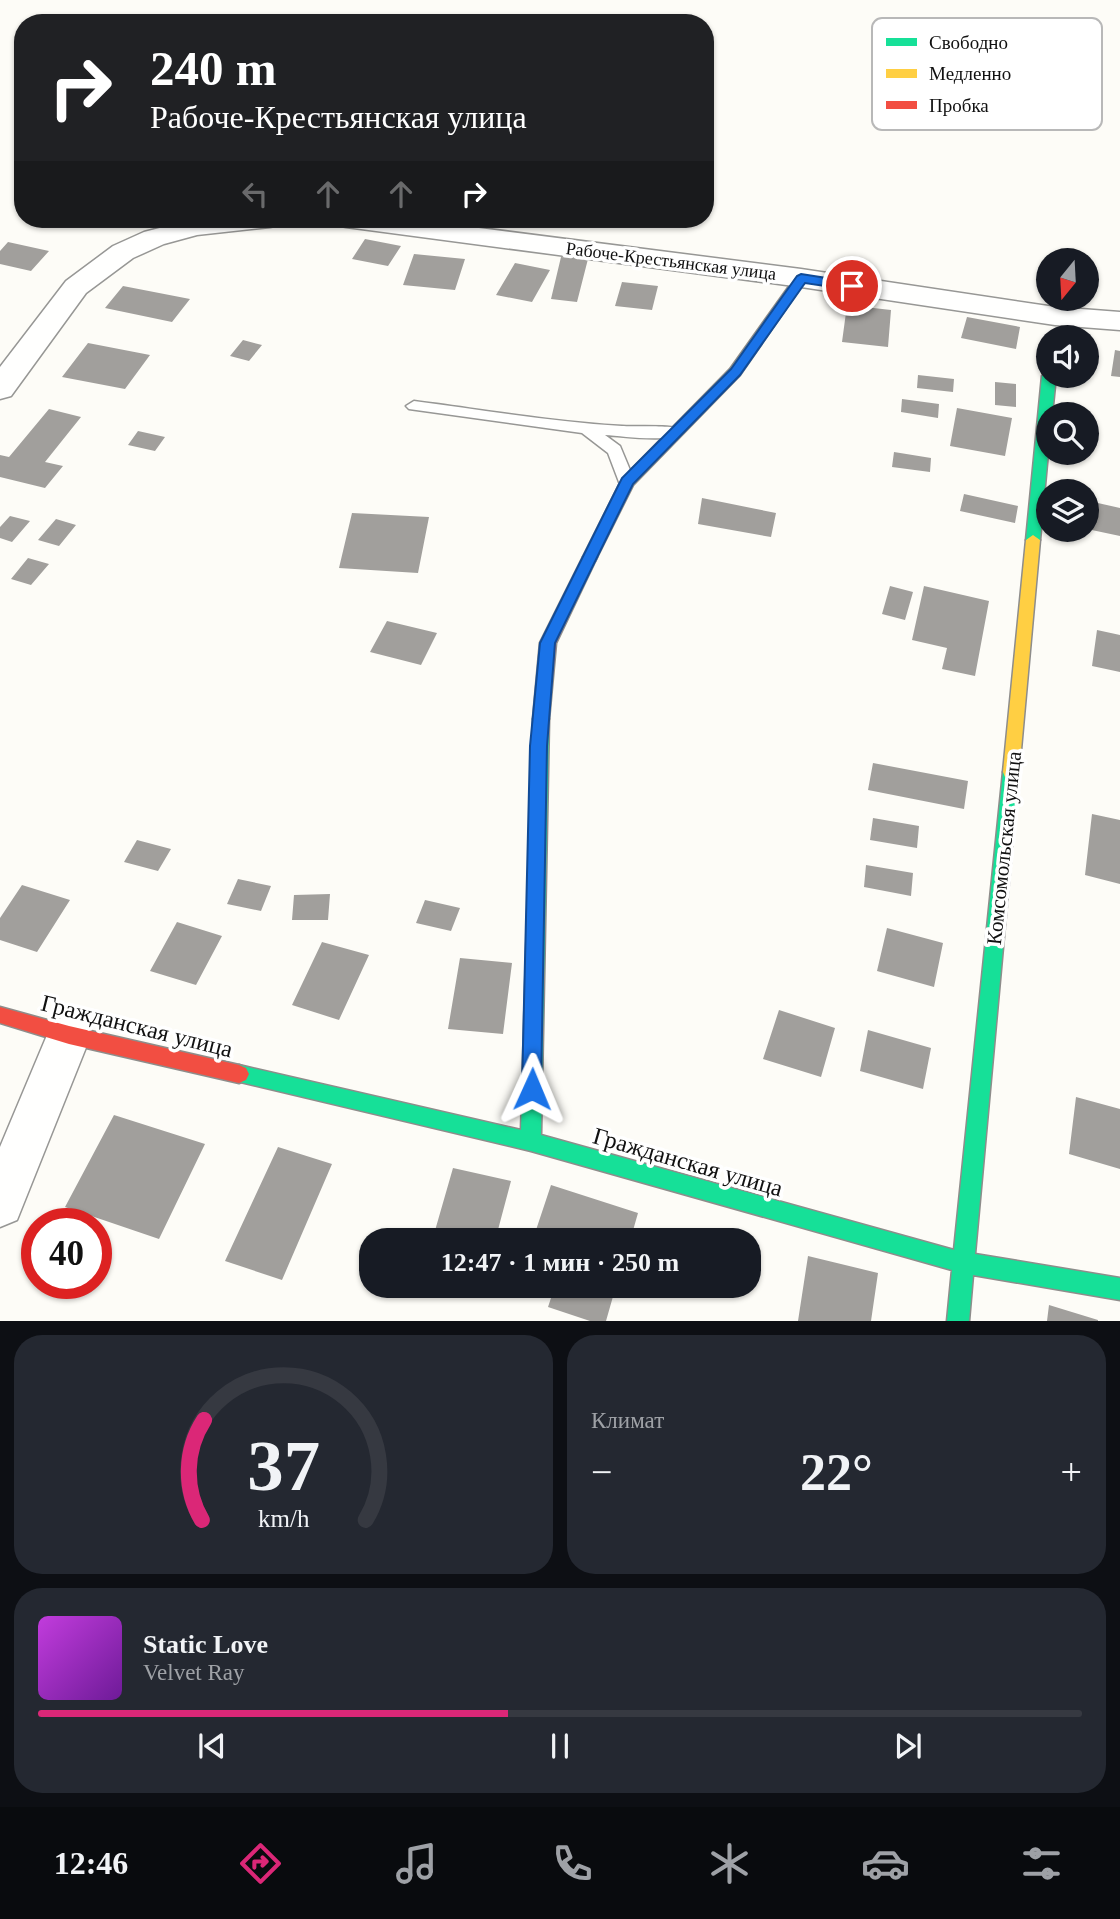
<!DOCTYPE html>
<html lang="ru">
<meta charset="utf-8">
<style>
:root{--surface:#171b24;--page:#242831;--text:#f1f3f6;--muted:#9ea1a6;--line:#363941;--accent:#db2777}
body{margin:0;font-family:Georgia,serif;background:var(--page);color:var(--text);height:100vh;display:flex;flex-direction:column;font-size:26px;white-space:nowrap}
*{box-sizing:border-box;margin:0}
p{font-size:23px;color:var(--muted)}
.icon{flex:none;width:38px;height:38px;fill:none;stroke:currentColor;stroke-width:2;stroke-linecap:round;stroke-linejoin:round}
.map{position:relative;height:1321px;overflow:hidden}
.panel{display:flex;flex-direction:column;gap:14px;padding:14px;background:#0d0f14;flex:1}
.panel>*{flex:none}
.hud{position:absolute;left:14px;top:14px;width:700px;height:214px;border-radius:28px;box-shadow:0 2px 5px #0004;background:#202124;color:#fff;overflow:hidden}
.needle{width:46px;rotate:198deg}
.buttons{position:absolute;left:1036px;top:248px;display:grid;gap:14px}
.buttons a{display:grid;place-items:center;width:63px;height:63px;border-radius:50%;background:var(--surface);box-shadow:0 2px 5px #0004;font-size:35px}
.speed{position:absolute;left:21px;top:1208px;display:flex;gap:14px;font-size:35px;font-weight:700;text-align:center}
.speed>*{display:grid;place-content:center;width:91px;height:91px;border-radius:50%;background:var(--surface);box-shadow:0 2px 5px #0004;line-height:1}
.speed .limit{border:10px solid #d22;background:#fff;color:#111}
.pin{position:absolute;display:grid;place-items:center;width:60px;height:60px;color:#fff;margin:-30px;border:4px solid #fff;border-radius:50%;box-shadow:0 2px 7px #0007}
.me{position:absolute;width:77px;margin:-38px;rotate:1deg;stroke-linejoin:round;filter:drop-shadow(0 0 5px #0008)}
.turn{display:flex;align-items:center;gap:24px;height:147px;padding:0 21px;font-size:32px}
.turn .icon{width:91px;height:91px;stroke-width:2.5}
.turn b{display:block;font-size:49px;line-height:60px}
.lanes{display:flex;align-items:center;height:66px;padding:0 21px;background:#0003;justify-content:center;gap:35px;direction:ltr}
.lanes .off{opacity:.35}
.big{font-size:52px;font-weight:800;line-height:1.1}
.panel .widget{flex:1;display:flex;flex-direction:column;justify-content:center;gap:10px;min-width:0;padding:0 24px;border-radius:28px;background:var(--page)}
.panel .dial{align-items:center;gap:0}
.dial svg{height:182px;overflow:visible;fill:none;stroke:var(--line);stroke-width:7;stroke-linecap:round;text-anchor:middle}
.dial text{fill:var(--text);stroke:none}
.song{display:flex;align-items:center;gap:21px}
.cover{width:84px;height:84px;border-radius:10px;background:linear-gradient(135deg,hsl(290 70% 55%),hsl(280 70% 35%))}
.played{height:7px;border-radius:4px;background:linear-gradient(90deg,var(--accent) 45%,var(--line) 45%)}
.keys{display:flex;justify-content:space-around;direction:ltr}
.heat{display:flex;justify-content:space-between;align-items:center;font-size:38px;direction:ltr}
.panel .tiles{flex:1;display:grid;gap:14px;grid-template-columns:1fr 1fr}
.widget:last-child{grid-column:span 2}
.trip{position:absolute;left:359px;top:1228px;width:402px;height:70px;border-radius:28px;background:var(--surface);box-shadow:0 2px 5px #0004;font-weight:800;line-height:70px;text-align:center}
.dock{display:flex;height:112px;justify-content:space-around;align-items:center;background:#090b0e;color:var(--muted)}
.dock .icon{width:49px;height:49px}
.dock .on{color:var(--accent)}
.dock b{font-size:32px;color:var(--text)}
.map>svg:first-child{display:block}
.building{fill:#a19f9c}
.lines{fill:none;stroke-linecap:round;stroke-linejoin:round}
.lane-casing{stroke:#979795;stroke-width:3}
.street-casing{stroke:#979795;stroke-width:3}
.fast-casing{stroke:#8e8d8b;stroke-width:3}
.slow-casing{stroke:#8e8d8b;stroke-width:3}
.jam-casing{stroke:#8e8d8b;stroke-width:3}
.lane{fill:#fffffe;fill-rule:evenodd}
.street{fill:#fffffe;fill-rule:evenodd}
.fast{fill:#16e098;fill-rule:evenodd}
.slow{fill:#ffcf43;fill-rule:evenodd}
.jam{fill:#f24e42;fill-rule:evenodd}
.route{fill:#1a73e8;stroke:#114b97;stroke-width:2}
.labels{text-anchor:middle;stroke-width:7;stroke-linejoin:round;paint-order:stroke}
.far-street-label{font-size:18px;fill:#111;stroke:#fff}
.street-label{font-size:21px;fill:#111;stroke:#fff}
.near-street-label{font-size:24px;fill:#111;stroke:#fff}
.key{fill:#fff;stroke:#b8b8b8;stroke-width:2}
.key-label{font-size:19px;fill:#111}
</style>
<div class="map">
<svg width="1120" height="1321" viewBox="0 0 1120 1321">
<rect width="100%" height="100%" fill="#fdfcf7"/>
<!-- building -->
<path class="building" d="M365,239L401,246L388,266L352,259Z
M8,242L49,251L31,271L0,264V251Z
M414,254L465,259L455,290L403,285Z
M561,257L588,259L577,302L551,299Z
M515,263L550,270L532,302L496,295Z
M622,282L658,286L652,310L615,306Z
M123,286L190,299L172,322L105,308Z
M847,305L891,310L888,347L842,342Z
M967,317L1020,327L1016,349L961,338Z
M243,340L262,345L249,361L230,356Z
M88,343L150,355L125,389L62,377Z
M1115,350L1120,351V377L1111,376Z
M918,375L954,379L953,392L917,388Z
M995,382L1016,384V407L995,405Z
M902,399L939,404L938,418L901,412Z
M957,408L1012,418L1005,456L950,446Z
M49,409L81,417L45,462L63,466L45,488L0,477V455L9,457Z
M138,431L165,437L155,451L128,445Z
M894,452L931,458L930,472L892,467Z
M964,494L1018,506L1015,523L960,511Z
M702,498L776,513L771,537L698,524Z
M1089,501L1120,508V536L1087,529Z
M352,513L429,517L418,573L339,568Z
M10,516L30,521L12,542L0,538V527Z
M56,519L76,525L59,546L38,540Z
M28,558L49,564L31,585L11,579Z
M890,586L913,592L905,620L882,614Z
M924,586L989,601L975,676L942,669L947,648L912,640Z
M387,621L437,633L421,665L370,652Z
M1097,630L1120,635V672L1092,666Z
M873,763L968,781L964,809L868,790Z
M1092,814L1120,820V884L1085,875Z
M873,818L919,826L917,848L870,840Z
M137,840L171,849L158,871L124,862Z
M866,865L913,873L911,896L864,887Z
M238,879L271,886L261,911L227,904Z
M22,885L70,900L37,952L0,940V918Z
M330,894L328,920H292L294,895Z
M425,900L460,908L451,931L416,923Z
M177,922L222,936L196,985L150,971Z
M887,928L943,943L934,987L877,971Z
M322,942L369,955L339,1020L292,1005Z
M460,958L512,963L503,1034L448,1029Z
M779,1010L835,1028L821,1077L763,1059Z
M868,1030L931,1048L923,1089L860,1071Z
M1076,1097L1120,1109V1169L1069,1154Z
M114,1115L205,1144L159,1239L65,1207Z
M278,1147L332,1164L282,1280L225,1261Z
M453,1168L511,1181L495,1241H432Z
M551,1185L638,1213L630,1241L533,1239Z
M808,1256L878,1273L871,1321H798Z
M555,1286H616L606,1321H590L548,1307Z
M1049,1305L1098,1320V1321H1047Z"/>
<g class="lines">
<!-- lane casing -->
<g class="lane-casing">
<path id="lane" d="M414,401C483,410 553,422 622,426C635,427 678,424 685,431C673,444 623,436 605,435L620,446L635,482L627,487L619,482L608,453L582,433L409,409L406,406Z"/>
</g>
<!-- street casing -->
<g class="street-casing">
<path id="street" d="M195,219H284L280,225L270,227L197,235L164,244L133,258L86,293L11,396L0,399V367L66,281L113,246L144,232Z
M332,219H409L801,269L1055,307L1120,312V330L1055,325L801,287L346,227L336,225Z
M69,1015L85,1021L91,1035L17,1220L0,1227V1147L53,1021Z"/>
</g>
<!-- fast casing -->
<g class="fast-casing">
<path id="fast" d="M1048,372V376H1056L1052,415H1048V453L1040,540L1033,545L1026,540L1042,376Z
M541,713L547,715L549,719L541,1135L954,1250L1003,772L1005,767H1017L1019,772L975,1254L1120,1278V1300L973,1275L969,1321H947L952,1270L531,1151L232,1080L229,1074L232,1068L239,1065L521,1130L533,719L535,715Z"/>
</g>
<!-- slow casing -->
<g class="slow-casing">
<path id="slow" d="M801,274L807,278L740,375L633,485L595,561H585L583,557L622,479L730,369L797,275Z
M1033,535L1040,540L1019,772L1017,777H1005L1003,772L1026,540Z"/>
</g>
<!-- jam casing -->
<g class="jam-casing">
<path id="jam" d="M590,552L597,557L556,643L549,719L547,723H535L533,719L540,643L583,557Z
M0,1007L69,1026L239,1065L246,1068L249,1074L246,1080L239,1083L69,1044L0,1023Z"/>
</g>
<!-- lane -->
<use href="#lane" class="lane"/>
<!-- street -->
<use href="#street" class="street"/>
<!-- fast -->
<use href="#fast" class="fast"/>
<!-- slow -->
<use href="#slow" class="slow"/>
<!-- jam -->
<use href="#jam" class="jam"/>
</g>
<!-- route -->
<path class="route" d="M801,274L852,282L859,286L852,290L805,283L740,375L633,484L555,643L547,746L541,1089L539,1095L532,1098L525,1095L522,1089L530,746L540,643L622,478L731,369L797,276Z"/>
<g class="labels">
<!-- far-street labels -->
<g class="far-street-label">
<text transform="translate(671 261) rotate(7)" y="6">Рабоче-Крестьянская улица</text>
</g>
<!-- street labels -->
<g class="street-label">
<text transform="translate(1004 848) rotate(-84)" y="7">Комсомольская улица</text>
</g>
<!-- near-street labels -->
<g class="near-street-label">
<text transform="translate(137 1026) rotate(14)" y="8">Гражданская улица</text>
<text transform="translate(688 1162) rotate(16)" y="8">Гражданская улица</text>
</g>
</g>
<!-- legend -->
<rect x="872" y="18" width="230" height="112" rx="10" class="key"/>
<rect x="886" y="38" width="31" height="8" fill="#16e098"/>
<rect x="886" y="69" width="31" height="9" fill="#ffcf43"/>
<rect x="886" y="101" width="31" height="8" fill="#f24e42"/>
<g class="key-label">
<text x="929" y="49">Свободно</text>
<text x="929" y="80">Медленно</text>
<text x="929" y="112">Пробка</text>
</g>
</svg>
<div class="buttons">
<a><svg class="needle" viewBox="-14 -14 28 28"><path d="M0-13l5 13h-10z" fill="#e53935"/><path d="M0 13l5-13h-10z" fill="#9ea1a6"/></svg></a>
<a><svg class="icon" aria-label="sound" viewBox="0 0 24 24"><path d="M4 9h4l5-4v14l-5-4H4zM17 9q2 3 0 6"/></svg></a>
<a><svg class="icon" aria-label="search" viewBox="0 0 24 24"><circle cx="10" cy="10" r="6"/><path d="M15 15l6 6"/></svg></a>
<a><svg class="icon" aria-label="layers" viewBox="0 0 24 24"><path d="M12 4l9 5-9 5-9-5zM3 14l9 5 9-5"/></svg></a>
</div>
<div class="speed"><div class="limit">40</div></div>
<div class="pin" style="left:852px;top:286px;background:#d93025"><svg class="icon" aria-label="arrive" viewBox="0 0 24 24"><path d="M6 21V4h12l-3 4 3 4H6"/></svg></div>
<svg class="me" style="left:532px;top:1089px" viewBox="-20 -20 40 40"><path d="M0-17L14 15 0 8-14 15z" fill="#1a73e8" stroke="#fff" stroke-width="4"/></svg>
<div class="trip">12:47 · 1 мин · 250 m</div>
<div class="hud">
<div class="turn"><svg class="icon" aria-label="right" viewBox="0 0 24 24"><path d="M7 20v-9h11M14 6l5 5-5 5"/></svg><div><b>240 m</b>Рабоче-Крестьянская улица</div></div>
<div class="lanes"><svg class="icon off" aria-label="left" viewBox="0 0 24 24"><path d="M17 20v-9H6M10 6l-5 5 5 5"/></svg><svg class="icon off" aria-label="ahead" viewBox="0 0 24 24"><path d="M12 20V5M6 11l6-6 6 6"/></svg><svg class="icon off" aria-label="ahead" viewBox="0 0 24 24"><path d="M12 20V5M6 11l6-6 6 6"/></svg><svg class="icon" aria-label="right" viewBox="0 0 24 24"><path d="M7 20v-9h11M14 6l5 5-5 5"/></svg></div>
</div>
</div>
<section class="panel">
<div class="tiles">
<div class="widget dial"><svg viewBox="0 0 100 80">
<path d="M14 69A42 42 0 1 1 86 69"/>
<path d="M14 69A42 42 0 0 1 15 25" stroke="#db2777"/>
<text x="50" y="56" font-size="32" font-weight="700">37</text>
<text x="50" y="72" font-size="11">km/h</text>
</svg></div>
<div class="widget"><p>Климат</p>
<div class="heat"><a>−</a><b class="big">22°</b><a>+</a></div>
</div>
<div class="widget">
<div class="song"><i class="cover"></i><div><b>Static Love</b><p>Velvet Ray</p></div></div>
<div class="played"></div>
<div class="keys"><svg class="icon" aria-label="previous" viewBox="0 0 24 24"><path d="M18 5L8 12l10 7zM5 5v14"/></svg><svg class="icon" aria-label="pause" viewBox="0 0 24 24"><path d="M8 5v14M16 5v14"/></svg><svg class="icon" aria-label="next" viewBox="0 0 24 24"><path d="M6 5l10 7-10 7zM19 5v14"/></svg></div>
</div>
</div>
</section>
<nav class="dock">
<b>12:46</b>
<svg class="icon on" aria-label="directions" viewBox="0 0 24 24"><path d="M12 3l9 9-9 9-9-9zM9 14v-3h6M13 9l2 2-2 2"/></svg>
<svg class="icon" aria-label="music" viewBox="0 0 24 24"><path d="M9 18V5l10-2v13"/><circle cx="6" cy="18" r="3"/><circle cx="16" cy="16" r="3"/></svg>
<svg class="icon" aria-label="phone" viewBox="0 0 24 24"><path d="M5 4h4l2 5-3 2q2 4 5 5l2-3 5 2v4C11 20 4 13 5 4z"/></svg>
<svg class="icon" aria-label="climate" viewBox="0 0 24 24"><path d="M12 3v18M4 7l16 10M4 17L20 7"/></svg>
<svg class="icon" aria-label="car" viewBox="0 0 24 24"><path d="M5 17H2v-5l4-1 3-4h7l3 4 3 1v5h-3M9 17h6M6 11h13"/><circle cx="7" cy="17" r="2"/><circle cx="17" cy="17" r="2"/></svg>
<svg class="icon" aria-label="filters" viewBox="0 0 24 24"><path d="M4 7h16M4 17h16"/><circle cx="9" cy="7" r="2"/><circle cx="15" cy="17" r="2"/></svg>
</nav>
